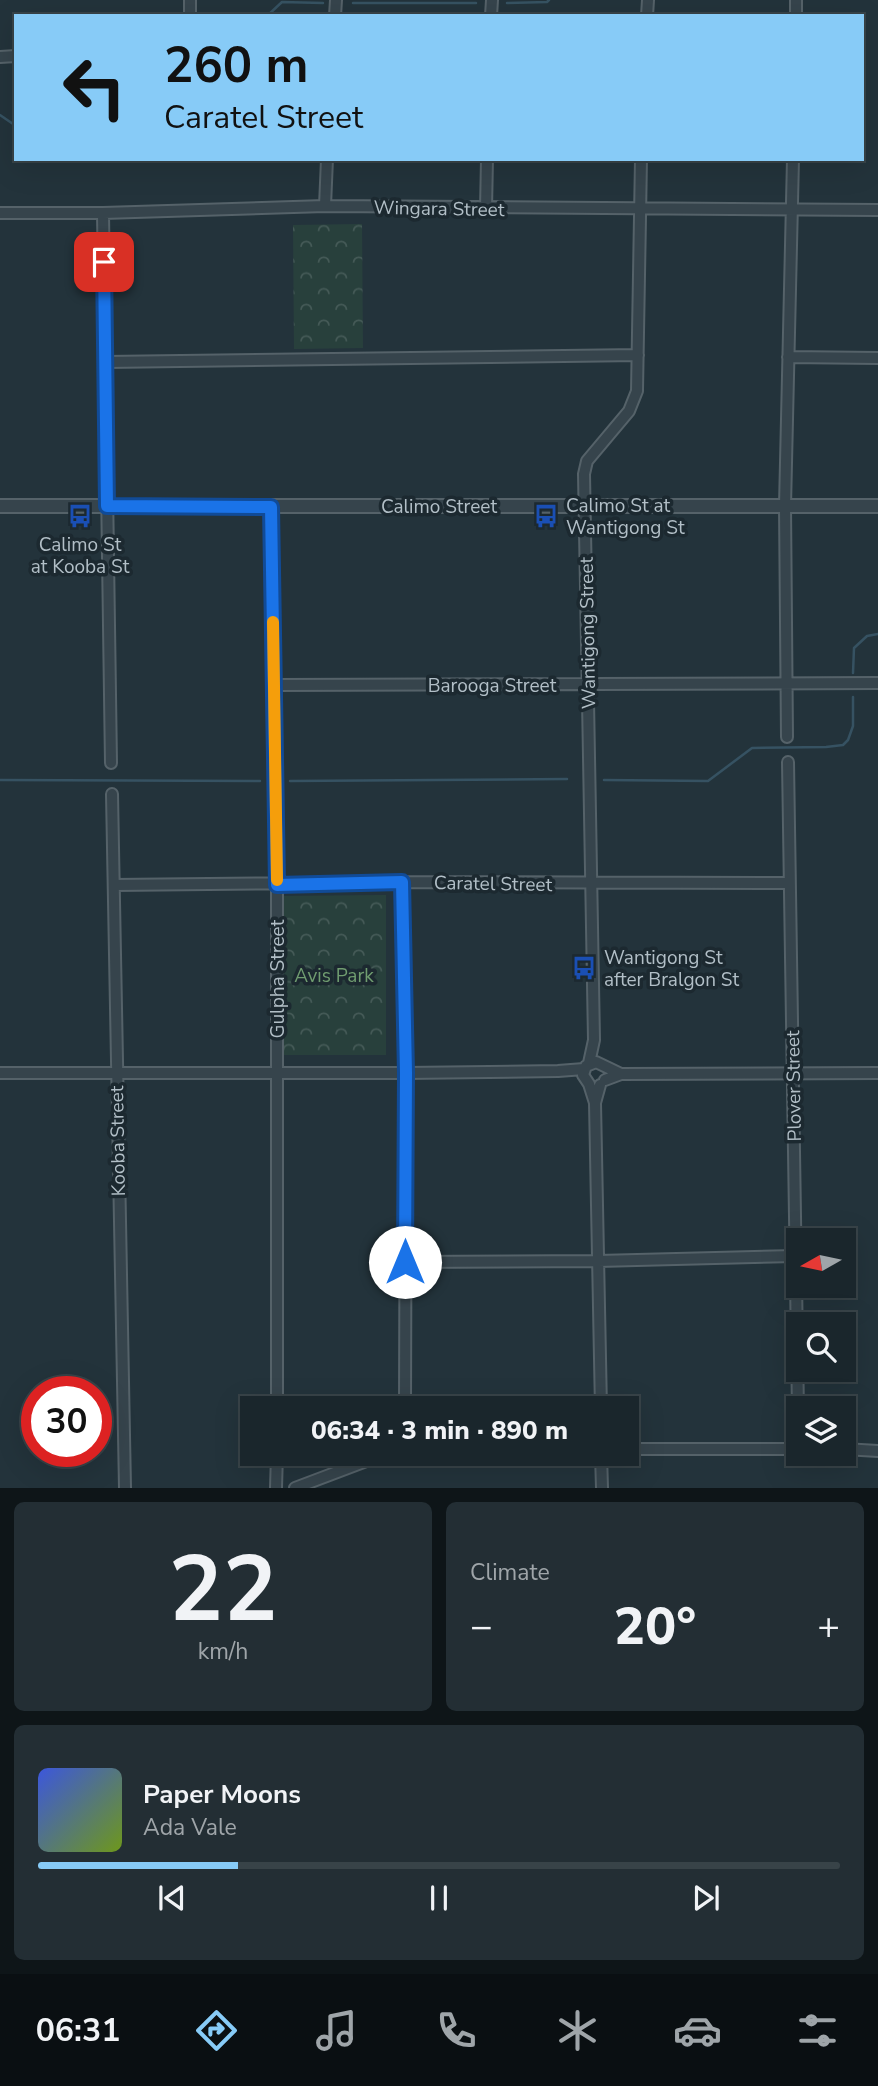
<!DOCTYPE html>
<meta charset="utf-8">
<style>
:root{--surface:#1a262c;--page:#232e34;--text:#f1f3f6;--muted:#9fa5a9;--line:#384348;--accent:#87cbf7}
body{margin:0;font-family:"Nunito Sans",sans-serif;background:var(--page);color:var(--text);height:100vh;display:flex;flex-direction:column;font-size:26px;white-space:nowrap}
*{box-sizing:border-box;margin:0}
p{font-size:23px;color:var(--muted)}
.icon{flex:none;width:38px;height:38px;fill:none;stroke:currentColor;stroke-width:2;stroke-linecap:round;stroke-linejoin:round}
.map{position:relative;height:1488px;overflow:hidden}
.details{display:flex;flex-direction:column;gap:14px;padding:14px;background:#0e1518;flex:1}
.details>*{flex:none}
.top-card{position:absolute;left:14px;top:14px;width:850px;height:147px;border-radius:0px;box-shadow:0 7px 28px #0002,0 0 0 2px var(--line);background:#87cbf7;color:#111;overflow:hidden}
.needle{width:46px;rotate:261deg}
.tools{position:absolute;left:786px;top:1228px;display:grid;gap:14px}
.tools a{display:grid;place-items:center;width:70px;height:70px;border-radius:0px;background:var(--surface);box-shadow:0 7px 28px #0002,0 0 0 2px var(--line);font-size:35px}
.speed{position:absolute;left:21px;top:1376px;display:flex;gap:14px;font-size:35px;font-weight:700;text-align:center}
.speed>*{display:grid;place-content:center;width:91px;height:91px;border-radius:50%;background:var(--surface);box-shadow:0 7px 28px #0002,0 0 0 2px var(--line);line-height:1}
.speed .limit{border:10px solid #d22;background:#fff;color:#111}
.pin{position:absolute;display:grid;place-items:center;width:60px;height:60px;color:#fff;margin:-30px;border-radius:14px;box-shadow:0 4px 10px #0006}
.me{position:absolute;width:77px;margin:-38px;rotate:0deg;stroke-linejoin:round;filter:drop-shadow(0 0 5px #0008)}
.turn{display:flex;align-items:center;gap:24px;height:147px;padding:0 35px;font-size:32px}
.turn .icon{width:91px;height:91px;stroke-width:2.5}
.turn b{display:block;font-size:49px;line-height:60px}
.big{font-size:52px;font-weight:800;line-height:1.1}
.details .tile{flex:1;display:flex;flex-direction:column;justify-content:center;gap:10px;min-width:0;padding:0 24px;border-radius:10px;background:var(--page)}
.details .dial{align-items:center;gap:0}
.dial b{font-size:91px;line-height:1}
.song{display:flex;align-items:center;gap:21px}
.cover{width:84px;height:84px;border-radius:10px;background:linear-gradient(135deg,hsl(230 70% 55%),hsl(80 70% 35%))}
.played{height:7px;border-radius:4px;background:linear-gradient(90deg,var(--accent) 25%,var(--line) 25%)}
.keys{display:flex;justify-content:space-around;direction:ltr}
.heat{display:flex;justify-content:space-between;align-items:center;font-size:38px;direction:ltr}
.details .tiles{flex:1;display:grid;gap:14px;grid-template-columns:1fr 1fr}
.tile:last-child{grid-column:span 2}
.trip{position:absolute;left:240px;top:1396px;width:399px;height:70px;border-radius:0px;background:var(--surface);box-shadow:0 7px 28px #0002,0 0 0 2px var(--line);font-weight:800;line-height:70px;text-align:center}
.dock{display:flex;height:112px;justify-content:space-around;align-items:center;background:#0a0f12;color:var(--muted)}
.dock .icon{width:49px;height:49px}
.dock .current{color:var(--accent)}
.dock b{font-size:32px;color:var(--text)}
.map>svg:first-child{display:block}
.forest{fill:url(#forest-crowns)}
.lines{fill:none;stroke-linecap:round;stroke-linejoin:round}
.stream{stroke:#365262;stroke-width:2.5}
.minor-casing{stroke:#556269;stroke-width:14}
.tertiary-casing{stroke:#556269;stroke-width:16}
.minor{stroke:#36444c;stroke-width:10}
.tertiary{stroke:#36444c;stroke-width:12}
.route-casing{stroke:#114b97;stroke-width:18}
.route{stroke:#1a73e8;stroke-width:12}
.slow{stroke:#f59e0b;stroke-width:12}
.labels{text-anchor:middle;stroke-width:7;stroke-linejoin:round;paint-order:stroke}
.street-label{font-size:19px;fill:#b2bfc7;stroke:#1c2930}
.poi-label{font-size:19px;fill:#b2bfc7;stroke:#1c2930;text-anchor:start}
.park-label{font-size:19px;fill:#709d70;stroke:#1c2930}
</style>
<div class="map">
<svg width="878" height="1488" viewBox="0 0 878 1488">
<defs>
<pattern id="forest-crowns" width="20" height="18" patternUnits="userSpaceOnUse" patternTransform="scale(1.75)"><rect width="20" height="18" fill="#28403c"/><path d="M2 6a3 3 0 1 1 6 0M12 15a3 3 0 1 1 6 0" fill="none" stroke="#455a57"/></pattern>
</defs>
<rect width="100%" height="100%" fill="#23333b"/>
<!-- forest -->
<path class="forest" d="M362,224L363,348L294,349L293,225Z
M386,895V1055H283L282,896Z"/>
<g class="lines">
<!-- stream -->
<path class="stream" d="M353,3H476
M507,3L547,2L549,0
M267,16L282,2L323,3
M0,115L16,126
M853,673L854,648L867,636L878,634
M0,780L260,781
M604,780L708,781L752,748L826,747L843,745L848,740L853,726V697
M290,781L567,779"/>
<!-- minor casing -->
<g class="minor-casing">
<path id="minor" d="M190,16V0
M335,16L336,0
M491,16L492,0
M647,16L648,0
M796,16V0
M0,57L16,56
M325,206L327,159
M486,209L487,159
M0,213H103L325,206L878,210
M103,213L111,763
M788,357L878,358
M106,362L638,355
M271,507L277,885V1409
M275,685L878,683
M787,737L785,506L793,159
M788,762L798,1411
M112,794L125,1488
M402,882L406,1073L405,1409
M114,885L402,882L789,883
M589,1063L594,1040L584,474L587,461L629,411L637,391L641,159
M0,1073H406L558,1071L584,1069
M605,1080L621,1074L878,1073
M600,1085L595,1103L601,1409
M595,1103L589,1084L583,1075L586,1066L596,1062L621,1074
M405,1262L598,1261L795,1256
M626,1449H798
M844,1449L878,1451
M601,1454L602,1488
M276,1488L277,1454
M295,1488L385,1454"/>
</g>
<!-- tertiary casing -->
<g class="tertiary-casing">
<path id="tertiary" d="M0,506H878"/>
</g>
<!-- minor -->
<use href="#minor" class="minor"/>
<!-- tertiary -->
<use href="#tertiary" class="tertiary"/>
</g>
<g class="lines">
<!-- route casing -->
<g class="route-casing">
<path id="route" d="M104,262L107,506L271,507L277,885L402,882L406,1073L405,1262"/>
</g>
<!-- route -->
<use href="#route" class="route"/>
<!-- slow -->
<path class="slow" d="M273,622L277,880"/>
</g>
<!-- icons -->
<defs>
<g id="bus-bare" transform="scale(1.89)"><path d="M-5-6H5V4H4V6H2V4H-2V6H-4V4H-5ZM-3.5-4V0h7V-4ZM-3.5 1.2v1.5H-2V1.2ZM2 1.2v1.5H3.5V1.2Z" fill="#1a4fb4" stroke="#1c2930" stroke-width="2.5" paint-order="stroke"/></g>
</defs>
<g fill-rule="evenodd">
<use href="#bus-bare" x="80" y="516"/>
<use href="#bus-bare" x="546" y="516"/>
<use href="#bus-bare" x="584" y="968"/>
</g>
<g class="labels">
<!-- street labels -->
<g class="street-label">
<text transform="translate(439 208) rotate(1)" y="7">Wingara Street</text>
<text x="439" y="513">Calimo Street</text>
<text transform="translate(587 633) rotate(-91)" y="7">Wantigong Street</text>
<text x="492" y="692">Barooga Street</text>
<text transform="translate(493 883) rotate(1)" y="7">Caratel Street</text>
<text transform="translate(277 979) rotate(-90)" y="7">Gulpha Street</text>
<text transform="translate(793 1086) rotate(-91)" y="7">Plover Street</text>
<text transform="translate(117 1141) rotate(-91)" y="7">Kooba Street</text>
</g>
<!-- poi labels -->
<g class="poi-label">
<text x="566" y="512">Calimo St at<tspan x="566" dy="22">Wantigong St</tspan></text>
<text x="80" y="551" text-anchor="middle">Calimo St<tspan x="80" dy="22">at Kooba St</tspan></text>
<text x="604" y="964">Wantigong St<tspan x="604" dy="22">after Bralgon St</tspan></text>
</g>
<!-- park labels -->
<g class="park-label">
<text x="334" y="982">Avis Park</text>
</g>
</g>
</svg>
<div class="tools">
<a><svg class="needle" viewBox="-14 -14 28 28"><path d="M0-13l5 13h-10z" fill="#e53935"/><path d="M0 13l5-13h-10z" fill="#9fa5a9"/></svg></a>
<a><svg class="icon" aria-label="search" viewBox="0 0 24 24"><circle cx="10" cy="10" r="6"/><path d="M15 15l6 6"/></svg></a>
<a><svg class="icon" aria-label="layers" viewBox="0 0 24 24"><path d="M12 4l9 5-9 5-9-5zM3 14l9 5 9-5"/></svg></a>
</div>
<div class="speed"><div class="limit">30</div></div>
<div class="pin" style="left:104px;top:262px;background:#d93025"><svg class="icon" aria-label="arrive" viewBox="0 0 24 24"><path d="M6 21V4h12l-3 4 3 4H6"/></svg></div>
<svg class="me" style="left:405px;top:1262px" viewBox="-20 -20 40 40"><circle r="19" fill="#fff"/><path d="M0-13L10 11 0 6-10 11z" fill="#1a73e8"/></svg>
<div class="trip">06:34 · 3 min · 890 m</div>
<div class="top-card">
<div class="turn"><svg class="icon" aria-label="left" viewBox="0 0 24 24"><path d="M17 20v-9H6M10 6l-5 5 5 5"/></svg><div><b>260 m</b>Caratel Street</div></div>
</div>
</div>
<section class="details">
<div class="tiles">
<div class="tile dial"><b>22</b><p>km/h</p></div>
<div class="tile"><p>Climate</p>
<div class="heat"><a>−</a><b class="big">20°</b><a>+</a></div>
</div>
<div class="tile">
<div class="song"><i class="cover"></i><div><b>Paper Moons</b><p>Ada Vale</p></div></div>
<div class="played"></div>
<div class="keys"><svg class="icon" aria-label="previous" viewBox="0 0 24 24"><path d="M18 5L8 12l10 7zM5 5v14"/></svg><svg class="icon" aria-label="pause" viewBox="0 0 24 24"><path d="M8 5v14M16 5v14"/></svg><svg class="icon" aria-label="next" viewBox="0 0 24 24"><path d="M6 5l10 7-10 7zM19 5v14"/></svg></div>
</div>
</div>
</section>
<nav class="dock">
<b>06:31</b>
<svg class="icon current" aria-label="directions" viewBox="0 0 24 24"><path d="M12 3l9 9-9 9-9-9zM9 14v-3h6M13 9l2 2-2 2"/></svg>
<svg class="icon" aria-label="music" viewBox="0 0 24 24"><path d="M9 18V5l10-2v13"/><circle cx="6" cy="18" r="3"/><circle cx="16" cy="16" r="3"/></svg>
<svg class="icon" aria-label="phone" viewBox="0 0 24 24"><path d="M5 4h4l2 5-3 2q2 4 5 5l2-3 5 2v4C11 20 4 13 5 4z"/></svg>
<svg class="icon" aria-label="climate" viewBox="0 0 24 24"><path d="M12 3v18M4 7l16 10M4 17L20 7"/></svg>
<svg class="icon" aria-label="car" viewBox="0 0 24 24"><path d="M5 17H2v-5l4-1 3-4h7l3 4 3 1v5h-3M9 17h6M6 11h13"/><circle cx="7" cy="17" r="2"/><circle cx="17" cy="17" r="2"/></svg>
<svg class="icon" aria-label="filters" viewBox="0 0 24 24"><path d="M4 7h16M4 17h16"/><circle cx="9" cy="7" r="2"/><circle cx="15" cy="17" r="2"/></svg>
</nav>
